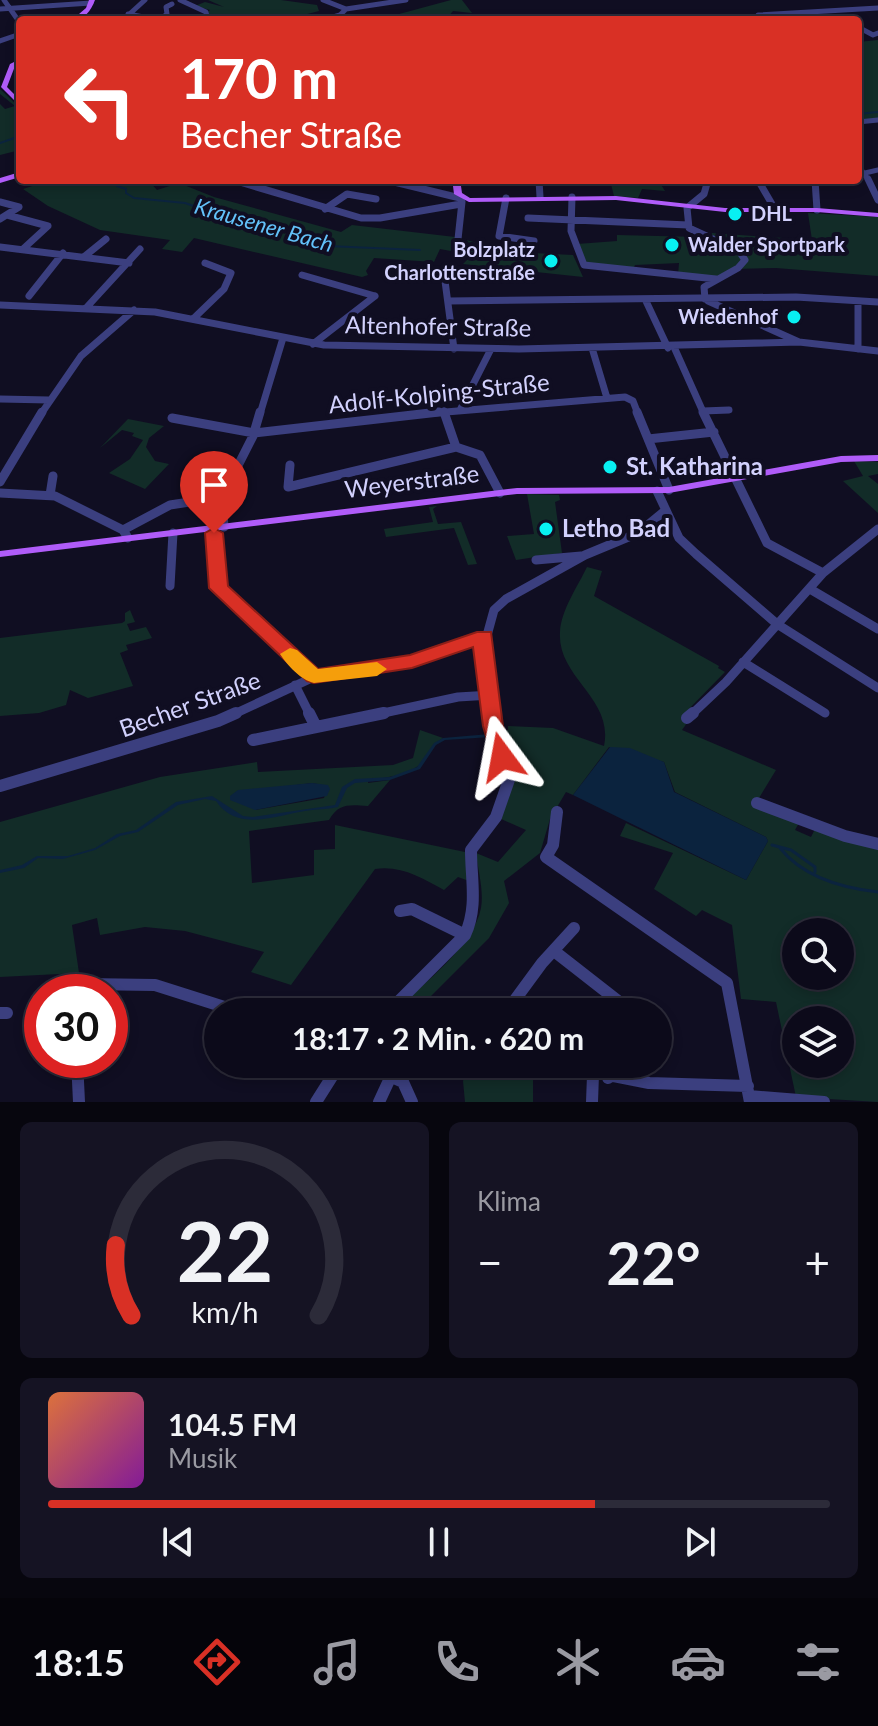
<!DOCTYPE html>
<html lang="de">
<meta charset="utf-8">
<style>
:root{--surface:#0c0a1a;--page:#151323;--text:#f1f3f6;--muted:#9a9aa2;--line:#2c2b39;--accent:#d93025}
body{margin:0;font-family:Lato,sans-serif;background:var(--page);color:var(--text);height:100vh;display:flex;flex-direction:column;font-size:30px;white-space:nowrap}
*{box-sizing:border-box;margin:0}
p{font-size:26px;color:var(--muted)}
.icon{flex:none;width:44px;height:44px;fill:none;stroke:currentColor;stroke-width:2;stroke-linecap:round;stroke-linejoin:round}
.map{position:relative;height:1102px;overflow:hidden}
.details{display:flex;flex-direction:column;gap:20px;padding:20px;background:#07060e;flex:1}
.details>*{flex:none}
.guide{position:absolute;left:16px;top:16px;width:846px;height:168px;border-radius:8px;box-shadow:0 4px 12px #0003,0 0 0 2px var(--line);background:#d93025;color:#fff;overflow:hidden}
.tools{position:absolute;left:782px;top:918px;display:grid;gap:16px}
.tools a{display:grid;place-items:center;width:72px;height:72px;border-radius:50%;background:var(--surface);box-shadow:0 4px 12px #0003,0 0 0 2px var(--line);font-size:40px}
.speed{position:absolute;left:24px;top:974px;display:flex;gap:16px;font-size:40px;font-weight:700;text-align:center}
.speed>*{display:grid;place-content:center;width:104px;height:104px;border-radius:50%;background:var(--surface);box-shadow:0 4px 12px #0003,0 0 0 2px var(--line);line-height:1}
.speed .limit{border:12px solid #d22;background:#fff;color:#111}
.pin{position:absolute;display:grid;place-items:center;width:68px;height:68px;color:#fff;margin:-82px -34px;border-radius:50% 50% 50% 0;rotate:-45deg;box-shadow:0 0 8px #0007}
.pin .icon{rotate:45deg}
.me{position:absolute;width:88px;margin:-44px;rotate:347deg;stroke-linejoin:round;filter:drop-shadow(0 0 6px #0008)}
.turn{display:flex;align-items:center;gap:28px;height:168px;padding:0 32px;font-size:36px}
.turn .icon{width:104px;height:104px;stroke-width:2.5}
.turn b{display:block;font-size:56px;line-height:68px}
.big{font-size:60px;font-weight:700;line-height:1.1}
.details .card{flex:1;display:flex;flex-direction:column;justify-content:center;gap:12px;min-width:0;padding:0 28px;border-radius:12px;background:var(--page)}
.details .dial{align-items:center;gap:0}
.dial svg{height:208px;overflow:visible;fill:none;stroke:var(--line);stroke-width:7;stroke-linecap:round;text-anchor:middle}
.dial text{fill:var(--text);stroke:none}
.song{display:flex;align-items:center;gap:24px}
.cover{width:96px;height:96px;border-radius:12px;background:linear-gradient(135deg,hsl(20 70% 55%),hsl(290 70% 35%))}
.played{height:8px;border-radius:4px;background:linear-gradient(90deg,var(--accent) 70%,var(--line) 70%)}
.keys{display:flex;justify-content:space-around;direction:ltr}
.heat{display:flex;justify-content:space-between;align-items:center;font-size:44px;direction:ltr}
.details .tiles{flex:1;display:grid;gap:20px;grid-template-columns:1fr 1fr}
.card:last-child{grid-column:span 2}
.trip{position:absolute;left:204px;top:998px;width:468px;height:80px;border-radius:40px;background:var(--surface);box-shadow:0 4px 12px #0003,0 0 0 2px var(--line);font-weight:700;line-height:80px;text-align:center}
.tabs{display:flex;height:128px;justify-content:space-around;align-items:center;background:#05040a;color:var(--muted)}
.tabs .icon{width:56px;height:56px}
.tabs .selected{color:var(--accent)}
.tabs b{font-size:36px;color:var(--text)}
.map>svg:first-child{display:block}
.green{fill:#122c28;fill-rule:evenodd}
.water{fill:#0b233e}
.lines{fill:none;stroke-linecap:round;stroke-linejoin:round}
.stream-far1{stroke:#0b233e;stroke-width:2}
.stream{stroke:#0b233e;stroke-width:3}
.minor-far3{stroke:#3b3f7f;stroke-width:5}
.minor-far2{stroke:#3b3f7f;stroke-width:7}
.minor-far1{stroke:#3b3f7f;stroke-width:9}
.minor{stroke:#3b3f7f;stroke-width:12}
.major{fill:#b05cf9;fill-rule:evenodd}
.route{fill:#d93025;stroke:#8d1f18;stroke-width:2}
.slow{fill:#f59e0b}
.poi-dot{fill:#08f0f2;stroke:#100e22;stroke-width:3}
.labels{text-anchor:middle;stroke-width:8;stroke-linejoin:round;paint-order:stroke}
.far-poi-label{font-size:20px;font-weight:bold;fill:#d2d1fd;stroke:#100e22;text-anchor:start}
.far-water-label{font-size:22px;font-style:italic;fill:#63c2fa;stroke:#100e22}
.street-label{font-size:24px;fill:#d2d1fd;stroke:#100e22}
.poi-label{font-size:24px;font-weight:bold;fill:#d2d1fd;stroke:#100e22;text-anchor:start}
</style>
<div class="map">
<svg width="878" height="1102" viewBox="0 0 878 1102">
<rect width="100%" height="100%" fill="#100e22"/>
<!-- green -->
<path class="green" d="M208,0H281L317,5L319,11L284,20H211L208,12L210,10L195,6L205,2L224,7Z
M451,0H462L472,13L453,11L447,18L377,20Z
M878,40V118L858,121V42Z
M0,89L20,108V150L0,155V104L5,109L15,106L0,94Z
M51,180H148L157,190L179,183L214,197L341,232L352,225L455,237L512,252L573,255L583,277L463,264L472,255L440,249L434,262L374,258L366,271L368,275L362,277L194,238L182,252L162,249L170,240L100,230L48,206L23,189Z
M610,180H658L665,191L642,189L638,198L614,196Z
M808,213L878,217V276L776,268L733,269L717,278L678,275L679,263L635,265L633,269L585,263L577,244L617,241V235L699,237L718,241L710,237L712,233L812,240Z
M128,419L164,426L149,438L146,447L155,461L169,464L145,489L109,473L130,459L143,440L132,436L134,433L122,430L100,448Z
M854,461L878,462V474L868,476L878,484V513L843,481L863,476Z
M527,494L559,495L560,500L555,502L562,553L516,560L507,536L534,534Z
M437,506L433,509L438,524L461,522L477,564L468,565L454,528L386,537L384,529L433,522L429,507Z
M587,567L602,571L594,596L719,666L718,668L725,672L683,715L687,723L682,730L776,770L756,803L800,821L795,830L811,837L816,827L878,847V1102L796,1097L776,1002L741,999L732,925L702,910L696,916L654,889L673,853L620,836L626,823L746,880L768,841L766,837L675,792L664,762L609,747L573,795L566,792L550,819L540,853L504,881L509,903L489,938L415,1012L399,1008C425,982 474,945 481,908C484,890 478,871 476,853L498,862L526,830L499,818L515,776L499,730H508V726L553,728L604,746C614,698 557,678 560,632C561,610 578,586 587,567ZM796,932H840V976H796ZM796,1020H840V1064H796Z
M130,610L135,622L127,624L130,631L146,627L152,638L126,645L128,650L120,653L133,686L88,698L70,690L66,705L39,713L0,716V638L122,623L125,621V613Z
M420,730L443,738C430,745 429,758 418,766C405,776 384,778 368,780V783L390,780L368,806C349,805 339,803 329,820L249,831L252,883L314,875V850L335,849V825L465,852L469,881L458,877L444,890C422,878 401,865 375,869L291,985L251,972L264,952L185,931L145,927L100,935L97,918L72,925L79,973L0,977V822L160,777L257,762L258,772L393,765L413,758ZM312,783L328,786L324,798L255,810L273,788Z
M470,1064H538L533,1078V1102H465L463,1081Z"/>
<!-- water -->
<path class="water" d="M490,734L491,737L445,740L436,745L420,769L390,780L355,783L347,788L338,807C329,809 321,809 312,810C280,813 239,835 216,801L205,799L178,805L138,832L120,836L95,850L63,859L38,858L24,868L0,873V870L22,865L37,856H68L95,848L117,834L136,830L176,802L212,796L243,816L253,817L335,805L342,787L355,779L390,777L417,767L434,743L443,738Z
M610,747L630,748L664,762L674,792L766,837L768,841L746,880L573,795Z
M312,783L328,785L330,789L327,796L255,810L230,800V796L238,790Z"/>
<g class="lines">
<!-- stream-far1 -->
<path class="stream-far1" d="M239,20L244,15
M858,114L878,112
M0,143L20,136
M116,180L117,186L126,189V193L134,198L185,203L225,217L300,235L327,246L420,250"/>
<!-- stream -->
<path class="stream" d="M772,845L791,850L815,867V872
M780,848C803,877 842,888 878,892"/>
<!-- minor-far3 -->
<path class="minor-far3" d="M4,0L20,23
M180,0L206,12L208,20
M323,0L346,9L340,15L323,20
M0,9L91,3
M346,9L406,0
M128,14L159,20
M758,15L878,8
M161,19L167,14L166,7L172,4
M123,20L145,0
M432,20H451
M858,27L873,35L878,33
M0,41L20,34
M858,122L878,120
M858,165L869,181
M865,173L878,170
M233,180L237,181
M386,180L390,181"/>
<!-- minor-far2 -->
<path class="minor-far2" d="M868,179L878,200
M233,180L361,218H380L461,204
M386,180L460,198
M539,180L540,197
M758,180L776,211
M815,180L817,210
M572,197L571,231L584,265L716,279
M506,198L499,236L534,241
M0,202L19,207L0,219
M325,209L347,194L376,199
M7,215L48,226L23,249
M528,218L688,225
M458,239L462,202
M0,247L129,263
M85,256L106,239
M302,275L375,296
M445,281L454,349
M29,296L63,253
M645,299L668,348
M705,299L704,287L738,268L745,260L739,251L689,228L687,208L704,194L708,180
M448,301L796,297L878,302
M708,301L799,342
M858,301V349
M0,305L155,312L324,345L519,349L799,342L878,351
M86,308L140,249
M193,319L224,289L231,273L205,263
M313,344L375,296
M674,347L704,414
M592,348L607,398
M0,399L49,400
M460,410L491,349
M444,411L445,414
M703,411L729,410
M41,414L81,356L134,310
M260,414L283,338
M422,414L625,397L633,401L638,414"/>
<!-- minor-far1 -->
<path class="minor-far1" d="M444,412L456,447L480,455L500,493
M637,412L669,490
M703,412L767,543L823,573
M172,418L254,433L439,412
M648,439L714,432
M290,465L288,487L456,447
M0,482L42,412
M657,491L679,538L696,554L777,624L878,688
M0,493L55,496L123,530L128,538
M50,495L53,476
M224,527L222,497L253,436L260,412
M214,528L219,588L314,677
M123,530L170,505L222,497
M536,560L581,556
M170,586L173,533
M810,589L878,629
M743,662L825,713
M295,685L310,715
M232,715L314,677L412,662L484,636
M374,715L458,697L491,695
M492,715L483,650L494,610L506,599L585,555L638,533L666,510
M691,715L726,682L823,573L878,529"/>
<!-- minor -->
<path class="minor" d="M309,713L316,727
M687,718L693,713
M253,740L384,713
M0,786L218,721L236,713
M757,803L845,836L878,844
M557,812L553,845L546,857L727,983L750,1102
M400,911L412,909L465,935
M554,951L618,1001L625,1012
M75,992L84,984L155,985L240,1012
M388,1012L465,935C478,907 471,880 471,850L496,817L511,774L502,757L491,713
M506,1012L542,963L574,928
M0,1013H7
M77,1060L79,1102
M363,1064L403,1082L412,1102
M553,1064L649,1083L748,1086
M608,1078L612,1064
M749,1096L824,1102
M316,1102L340,1064
M379,1102L391,1076
M592,1102L593,1075"/>
<!-- major -->
<path class="major" d="M89,0H95C91,11 84,20 72,20L86,8Z
M20,59V63L15,66L7,87L20,100V106L1,87L10,64Z
M20,172V177L0,183V178Z
M458,180H466L461,186L462,193L470,198L616,196L725,208H817L878,213V217L817,212H725L616,200L469,202L454,194L453,186Z
M878,455V461L841,462L669,493L517,494L0,557V551L517,488L669,487L841,456Z"/>
</g>
<!-- route -->
<path class="route" d="M214,528L223,533L228,586L318,669L410,655L477,632H491L503,726L512,757L509,763H494L483,726L473,647L412,668L314,683L307,681L209,588L205,533Z"/>
<!-- slow -->
<path class="slow" d="M290,648L297,650L318,669L377,662L387,669L377,676L314,683C301,680 287,665 280,654Z"/>
<!-- markers -->
<g class="poi-dot">
<circle cx="735" cy="214" r="8"/>
<circle cx="672" cy="245" r="8"/>
<circle cx="551" cy="261" r="8"/>
<circle cx="794" cy="317" r="8"/>
<circle cx="610" cy="467" r="8"/>
<circle cx="546" cy="529" r="8"/>
</g>
<g class="labels">
<!-- far-poi labels -->
<g class="far-poi-label">
<text x="751" y="221">DHL</text>
<text x="688" y="252">Walder Sportpark</text>
<text x="535" y="257" text-anchor="end">Bolzplatz<tspan x="535" dy="23">Charlottenstraße</tspan></text>
<text x="778" y="324" text-anchor="end">Wiedenhof</text>
</g>
<!-- far-water labels -->
<g class="far-water-label">
<text transform="translate(264 225) rotate(16)" y="8">Krausener Bach</text>
</g>
<!-- street labels -->
<g class="street-label">
<text transform="translate(438 327) rotate(1)" y="8">Altenhofer Straße</text>
<text transform="translate(439 394) rotate(-6)" y="8">Adolf-Kolping-Straße</text>
<text transform="translate(412 482) rotate(-7)" y="8">Weyerstraße</text>
<text transform="translate(190 705) rotate(-20)" y="8">Becher Straße</text>
</g>
<!-- poi labels -->
<g class="poi-label">
<text x="626" y="475">St. Katharina</text>
<text x="562" y="537">Letho Bad</text>
</g>
</g>
</svg>
<div class="tools">
<a><svg class="icon" aria-label="search" viewBox="0 0 24 24"><circle cx="10" cy="10" r="6"/><path d="M15 15l6 6"/></svg></a>
<a><svg class="icon" aria-label="layers" viewBox="0 0 24 24"><path d="M12 4l9 5-9 5-9-5zM3 14l9 5 9-5"/></svg></a>
</div>
<div class="speed"><div class="limit">30</div></div>
<div class="pin" style="left:214px;top:533px;background:#d93025"><svg class="icon" aria-label="arrive" viewBox="0 0 24 24"><path d="M6 21V4h12l-3 4 3 4H6"/></svg></div>
<svg class="me" style="left:502px;top:757px" viewBox="-20 -20 40 40"><path d="M0-17L14 15 0 8-14 15z" fill="#d93025" stroke="#fff" stroke-width="4"/></svg>
<div class="trip">18:17 · 2 Min. · 620 m</div>
<div class="guide">
<div class="turn"><svg class="icon" aria-label="left" viewBox="0 0 24 24"><path d="M17 20v-9H6M10 6l-5 5 5 5"/></svg><div><b>170 m</b>Becher Straße</div></div>
</div>
</div>
<section class="details">
<div class="tiles">
<div class="card dial"><svg viewBox="0 0 100 80">
<path d="M14 69A42 42 0 1 1 86 69"/>
<path d="M14 69A42 42 0 0 1 8 42" stroke="#d93025"/>
<text x="50" y="56" font-size="32" font-weight="700">22</text>
<text x="50" y="72" font-size="11">km/h</text>
</svg></div>
<div class="card"><p>Klima</p>
<div class="heat"><a>−</a><b class="big">22°</b><a>+</a></div>
</div>
<div class="card">
<div class="song"><i class="cover"></i><div><b>104.5 FM</b><p>Musik</p></div></div>
<div class="played"></div>
<div class="keys"><svg class="icon" aria-label="previous" viewBox="0 0 24 24"><path d="M18 5L8 12l10 7zM5 5v14"/></svg><svg class="icon" aria-label="pause" viewBox="0 0 24 24"><path d="M8 5v14M16 5v14"/></svg><svg class="icon" aria-label="next" viewBox="0 0 24 24"><path d="M6 5l10 7-10 7zM19 5v14"/></svg></div>
</div>
</div>
</section>
<nav class="tabs">
<b>18:15</b>
<svg class="icon selected" aria-label="directions" viewBox="0 0 24 24"><path d="M12 3l9 9-9 9-9-9zM9 14v-3h6M13 9l2 2-2 2"/></svg>
<svg class="icon" aria-label="music" viewBox="0 0 24 24"><path d="M9 18V5l10-2v13"/><circle cx="6" cy="18" r="3"/><circle cx="16" cy="16" r="3"/></svg>
<svg class="icon" aria-label="phone" viewBox="0 0 24 24"><path d="M5 4h4l2 5-3 2q2 4 5 5l2-3 5 2v4C11 20 4 13 5 4z"/></svg>
<svg class="icon" aria-label="climate" viewBox="0 0 24 24"><path d="M12 3v18M4 7l16 10M4 17L20 7"/></svg>
<svg class="icon" aria-label="car" viewBox="0 0 24 24"><path d="M5 17H2v-5l4-1 3-4h7l3 4 3 1v5h-3M9 17h6M6 11h13"/><circle cx="7" cy="17" r="2"/><circle cx="17" cy="17" r="2"/></svg>
<svg class="icon" aria-label="filters" viewBox="0 0 24 24"><path d="M4 7h16M4 17h16"/><circle cx="9" cy="7" r="2"/><circle cx="15" cy="17" r="2"/></svg>
</nav>
